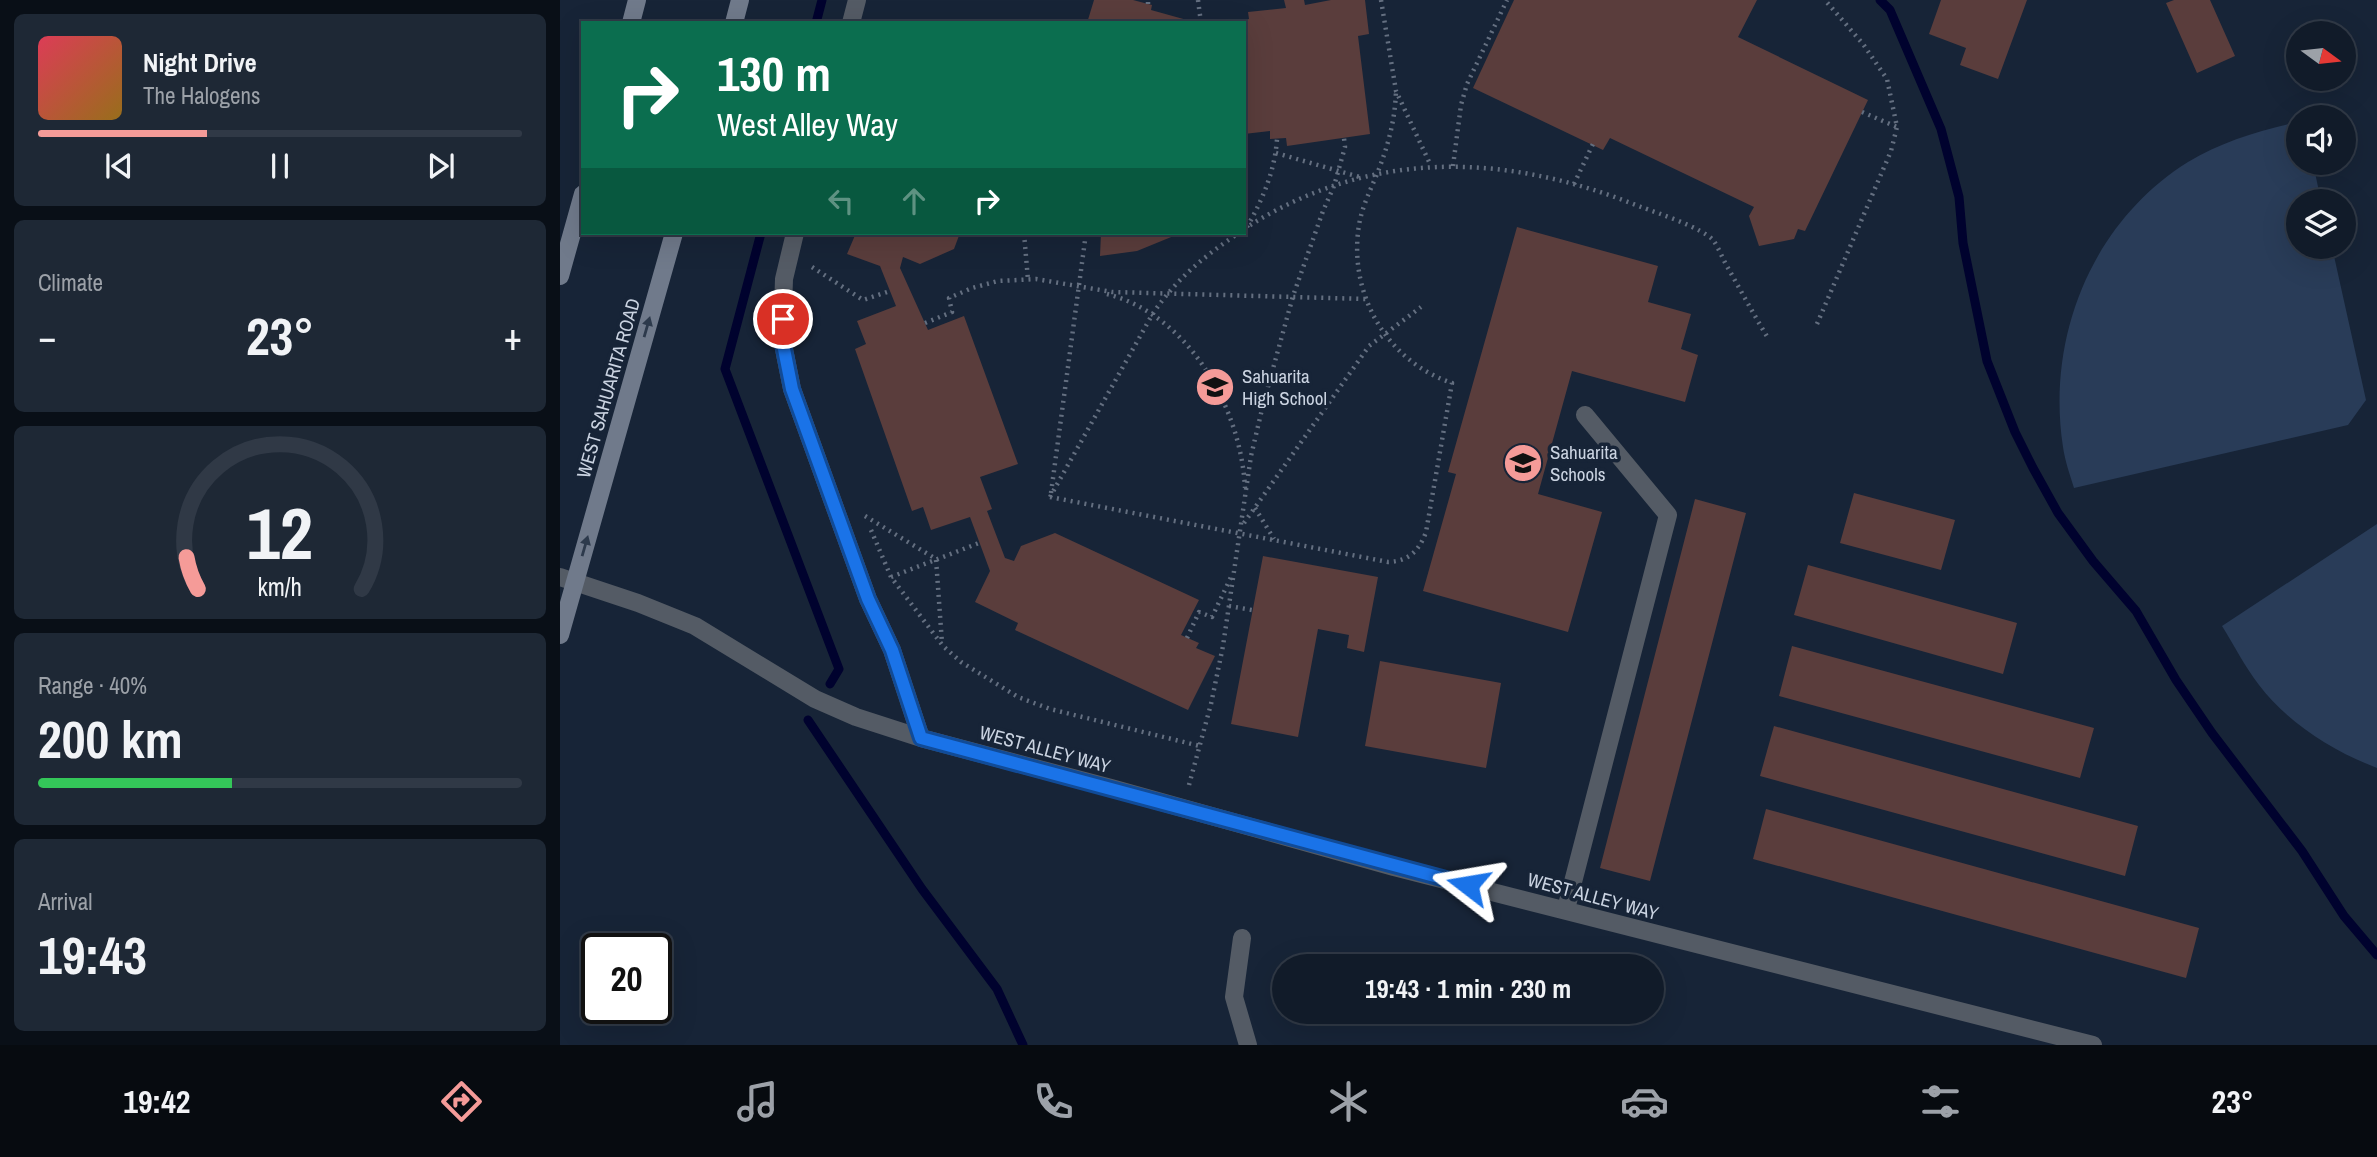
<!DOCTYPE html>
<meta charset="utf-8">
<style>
:root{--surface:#111b29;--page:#1e2835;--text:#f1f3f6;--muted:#9ca1a8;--line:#303946;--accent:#f59b98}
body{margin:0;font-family:"Archivo Narrow",sans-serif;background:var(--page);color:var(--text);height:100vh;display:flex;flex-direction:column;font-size:26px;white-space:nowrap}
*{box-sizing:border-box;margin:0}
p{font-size:23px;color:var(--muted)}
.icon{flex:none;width:38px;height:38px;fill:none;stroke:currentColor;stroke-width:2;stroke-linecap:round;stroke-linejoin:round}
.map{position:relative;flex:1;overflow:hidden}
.sheet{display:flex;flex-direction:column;gap:14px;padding:14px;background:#090f17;width:560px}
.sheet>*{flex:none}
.guide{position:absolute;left:21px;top:21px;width:665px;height:214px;border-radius:0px;box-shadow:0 7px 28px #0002,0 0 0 2px var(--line);background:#0b6e4f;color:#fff;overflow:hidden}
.needle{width:46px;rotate:105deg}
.fabs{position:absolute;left:1726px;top:21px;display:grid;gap:14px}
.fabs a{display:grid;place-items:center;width:70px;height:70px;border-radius:50%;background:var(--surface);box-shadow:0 7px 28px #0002,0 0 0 2px var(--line);font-size:35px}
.speed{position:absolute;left:21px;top:933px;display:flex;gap:14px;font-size:35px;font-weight:700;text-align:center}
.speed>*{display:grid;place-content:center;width:91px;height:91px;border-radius:50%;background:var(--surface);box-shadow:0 7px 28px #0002,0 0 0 2px var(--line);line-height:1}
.speed .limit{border:4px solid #111;border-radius:10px;background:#fff;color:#111}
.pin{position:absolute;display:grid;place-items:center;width:60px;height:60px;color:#fff;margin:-30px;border:4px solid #fff;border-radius:50%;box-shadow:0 2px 7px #0007}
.me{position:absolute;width:77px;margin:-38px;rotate:284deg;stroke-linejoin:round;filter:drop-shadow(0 0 5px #0008)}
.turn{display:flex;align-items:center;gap:24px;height:147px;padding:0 21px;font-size:32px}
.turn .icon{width:91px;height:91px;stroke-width:2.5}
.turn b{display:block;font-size:49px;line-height:60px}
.lanes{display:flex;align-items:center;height:66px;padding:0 21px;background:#0003;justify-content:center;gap:35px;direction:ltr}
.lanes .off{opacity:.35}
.big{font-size:52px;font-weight:800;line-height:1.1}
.sheet .tile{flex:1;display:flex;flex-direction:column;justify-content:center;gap:10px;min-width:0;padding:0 24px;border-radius:10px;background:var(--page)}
.sheet .dial{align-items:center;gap:0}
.dial svg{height:182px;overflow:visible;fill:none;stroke:var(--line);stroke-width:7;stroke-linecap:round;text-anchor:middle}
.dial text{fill:var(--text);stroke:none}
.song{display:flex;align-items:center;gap:21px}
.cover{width:84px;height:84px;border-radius:10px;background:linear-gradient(135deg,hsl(350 70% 55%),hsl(40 70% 35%))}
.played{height:7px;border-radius:4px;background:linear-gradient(90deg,var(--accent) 35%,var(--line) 35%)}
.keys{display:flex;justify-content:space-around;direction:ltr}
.heat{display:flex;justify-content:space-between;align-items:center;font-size:38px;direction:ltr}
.charge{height:10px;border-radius:5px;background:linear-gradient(90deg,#34c759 40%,var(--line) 0)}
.trip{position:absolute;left:712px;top:954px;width:392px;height:70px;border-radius:35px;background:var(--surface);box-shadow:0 7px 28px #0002,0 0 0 2px var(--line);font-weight:800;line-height:70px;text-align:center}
.tabs{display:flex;height:112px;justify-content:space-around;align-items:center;background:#070b10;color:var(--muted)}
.tabs .icon{width:49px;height:49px}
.tabs .active{color:var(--accent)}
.tabs b{font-size:32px;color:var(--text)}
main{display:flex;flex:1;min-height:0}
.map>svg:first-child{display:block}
.green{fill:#293c58}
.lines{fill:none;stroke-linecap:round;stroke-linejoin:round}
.stream{stroke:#00022e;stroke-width:9}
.building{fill:#5a3d3c}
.path{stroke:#646f80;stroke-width:4.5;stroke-dasharray:2 5;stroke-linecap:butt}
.lane{stroke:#545b65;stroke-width:18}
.street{stroke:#545b65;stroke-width:18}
.secondary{stroke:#707a8b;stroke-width:18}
.oneway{fill:#2d3a4c}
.route-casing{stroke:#114b97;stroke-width:18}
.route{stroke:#1a73e8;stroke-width:12}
.labels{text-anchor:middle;stroke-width:7;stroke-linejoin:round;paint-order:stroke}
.poi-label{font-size:19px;fill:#cad3e1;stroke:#172437;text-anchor:start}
.street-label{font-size:19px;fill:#cad3e1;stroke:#172437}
</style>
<main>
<section class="sheet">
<div class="tile">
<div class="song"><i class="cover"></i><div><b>Night Drive</b><p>The Halogens</p></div></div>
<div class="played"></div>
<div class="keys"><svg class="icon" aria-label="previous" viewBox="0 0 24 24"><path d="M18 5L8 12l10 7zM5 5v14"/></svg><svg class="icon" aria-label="pause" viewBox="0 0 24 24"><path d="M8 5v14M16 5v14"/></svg><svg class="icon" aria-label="next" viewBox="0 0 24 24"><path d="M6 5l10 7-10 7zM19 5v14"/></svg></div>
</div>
<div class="tile"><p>Climate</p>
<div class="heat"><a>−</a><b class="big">23°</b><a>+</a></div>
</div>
<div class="tile dial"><svg viewBox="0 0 100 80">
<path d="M14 69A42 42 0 1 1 86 69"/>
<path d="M14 69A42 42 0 0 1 9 55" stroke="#f59b98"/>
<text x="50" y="56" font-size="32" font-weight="700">12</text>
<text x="50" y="72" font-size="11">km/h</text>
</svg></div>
<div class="tile"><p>Range · 40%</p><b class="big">200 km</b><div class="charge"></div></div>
<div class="tile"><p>Arrival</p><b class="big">19:43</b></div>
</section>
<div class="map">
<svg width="1817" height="1045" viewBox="0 0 1817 1045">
<rect width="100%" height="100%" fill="#172437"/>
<!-- green -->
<path class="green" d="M1738,122V163H1753L1761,201H1738V247H1772L1806,400L1788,425L1514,488C1510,475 1505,461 1503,447C1486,337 1532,222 1628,162C1661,142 1700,130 1738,122Z
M1817,524V768C1773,751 1728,723 1699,685C1685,667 1674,645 1662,626Z"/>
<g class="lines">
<!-- stream -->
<path class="stream" d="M1320,0L1330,10L1381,129L1399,197L1403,243L1427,361L1455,432L1473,468L1498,513L1533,561L1576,611L1616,680L1652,733L1742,851L1784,916L1817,955
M256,23L262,0
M201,233L165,369L279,669L270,684
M248,720L362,889L437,989L463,1045"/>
</g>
<!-- building -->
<path class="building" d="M534,0H573L592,5L591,10L627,20V23H527Z
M724,0H744L745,5L771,0H805L809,34L798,36L810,134L727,146L726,138L710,139V131L684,134V23L670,21L689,19L688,12L726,8Z
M954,0H1197L1178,37L1308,100L1245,231L1238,229L1234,239L1199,246L1189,216L1194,207L1050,138L1043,150L913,88Z
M1381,0H1467L1438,79L1400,65L1406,48L1369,34Z
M1614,0H1650L1675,56L1637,73L1606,3Z
M957,227L1098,266L1088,302L1131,314L1121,349L1138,355L1125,402L1012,371L978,494L1042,512L1008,632L863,591L896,474L888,472Z
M296,233H400L394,249L360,264L343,257L340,268L368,330L404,316L458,464L420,477L432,509L427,511L445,558L454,561L461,546L495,533L639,600L621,635L639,643L636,648L655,656L628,710L455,630L458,623L415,602L430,571L410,517L371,530L363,507L352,511L295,349L306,344L297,321L336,306L320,266L287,254Z
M541,233H621L577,251L540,256Z
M1294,493L1395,520L1381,570L1280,543Z
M1135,499L1186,513L1090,881L1040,868Z
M703,556L818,577L804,652L787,648L789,635L758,629L738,737L671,724Z
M1248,565L1457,623L1443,674L1234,615Z
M1232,646L1534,728L1520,778L1219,696Z
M820,661L941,683L926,768L805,746Z
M1214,726L1578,826L1565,876L1200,776Z
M1206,809L1639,928L1626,978L1193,859Z"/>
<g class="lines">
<!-- path -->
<path class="path" d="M638,0L641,23
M821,0L836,91L871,166
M588,4V0
M1302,112L1337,127
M716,153L803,178
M893,166L901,105L907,84L947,0
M1014,184L1033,144
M687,227C703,199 715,170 717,139
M684,229C810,148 945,152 1081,207C1098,213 1142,228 1153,240C1159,248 1163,260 1168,268C1181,291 1194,315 1208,338
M464,233L468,280
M252,267L303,300L330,291
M547,294C629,315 681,408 685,488
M365,323L392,312L389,298L412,288L438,281L476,279L552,292L806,299
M1257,324L1331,151L1337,127L1327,79L1303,44L1265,0
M491,493L526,233
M490,497L828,562C849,561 859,551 866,532L892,383C826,361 788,293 799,225C802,207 810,191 817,174C828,146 835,121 836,91
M490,497L592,315C615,280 644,256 679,233
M695,508L714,539
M305,516L376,559L382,643
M684,523L809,346L861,307
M311,530L331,577L383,646L401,662L458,697L490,709L640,746
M331,577L419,543
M669,606L692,610
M627,638L639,612L652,617L672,575
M629,785L651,704L663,646L691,456L703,405L733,296L763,211L774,186L785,147L784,138"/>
<!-- lane -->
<path class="lane" d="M291,23L297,0
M235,233L224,279L222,339L232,389L308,599L332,650L361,738
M0,577L78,603L135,626L255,699L296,717L361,738L551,788L834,867L1533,1045
M1006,909L1108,515L1025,415"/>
<!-- street -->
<path class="street" d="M682,938L674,997L688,1045"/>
<!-- secondary -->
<path class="secondary" d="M71,23L77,0
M174,23L180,0
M0,276L23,194
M0,635L114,233"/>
</g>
<!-- one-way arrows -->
<defs><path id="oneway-solid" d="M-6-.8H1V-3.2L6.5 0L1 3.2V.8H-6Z" transform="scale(1.75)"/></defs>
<g class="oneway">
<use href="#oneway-solid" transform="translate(87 327) rotate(-74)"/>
<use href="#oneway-solid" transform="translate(25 546) rotate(-74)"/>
</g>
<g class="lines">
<!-- route casing -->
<g class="route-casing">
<path id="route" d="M223,319L222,339L232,389L308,599L332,650L361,738L908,885"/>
</g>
<!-- route -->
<use href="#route" class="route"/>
</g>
<!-- icons -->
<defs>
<g id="school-disc" transform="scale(2.0125)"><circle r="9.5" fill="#f59b98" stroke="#172437"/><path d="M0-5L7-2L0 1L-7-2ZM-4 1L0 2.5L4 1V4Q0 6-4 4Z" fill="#111"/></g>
</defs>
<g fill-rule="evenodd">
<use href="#school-disc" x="655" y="387"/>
<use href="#school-disc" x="963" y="463"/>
</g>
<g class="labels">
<!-- poi labels -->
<g class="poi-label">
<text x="682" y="383">Sahuarita<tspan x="682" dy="22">High School</tspan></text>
<text x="990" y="459">Sahuarita<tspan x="990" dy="22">Schools</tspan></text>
</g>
<!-- street labels -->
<g class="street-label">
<text transform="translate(48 388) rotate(-74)" y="7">WEST SAHUARITA ROAD</text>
<text transform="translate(485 749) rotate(15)" y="7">WEST ALLEY WAY</text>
<text transform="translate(1033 896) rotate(15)" y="7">WEST ALLEY WAY</text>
</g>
</g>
</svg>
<div class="fabs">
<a><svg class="needle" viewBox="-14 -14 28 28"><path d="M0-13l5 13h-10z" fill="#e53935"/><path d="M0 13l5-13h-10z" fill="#9ca1a8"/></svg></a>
<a><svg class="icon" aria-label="sound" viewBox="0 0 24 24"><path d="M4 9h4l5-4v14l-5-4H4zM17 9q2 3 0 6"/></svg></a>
<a><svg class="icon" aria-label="layers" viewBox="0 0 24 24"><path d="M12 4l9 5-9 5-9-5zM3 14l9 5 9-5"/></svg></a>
</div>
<div class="speed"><div class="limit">20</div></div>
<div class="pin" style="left:223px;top:319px;background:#d93025"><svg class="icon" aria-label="arrive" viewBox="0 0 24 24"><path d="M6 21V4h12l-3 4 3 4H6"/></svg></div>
<svg class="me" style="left:908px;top:885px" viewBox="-20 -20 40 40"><path d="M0-17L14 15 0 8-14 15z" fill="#1a73e8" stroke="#fff" stroke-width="4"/></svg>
<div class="trip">19:43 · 1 min · 230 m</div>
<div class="guide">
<div class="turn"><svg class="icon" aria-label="right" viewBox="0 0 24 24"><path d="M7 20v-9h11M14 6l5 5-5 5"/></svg><div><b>130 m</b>West Alley Way</div></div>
<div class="lanes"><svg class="icon off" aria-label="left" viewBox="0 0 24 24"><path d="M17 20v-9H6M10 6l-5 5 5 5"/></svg><svg class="icon off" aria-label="ahead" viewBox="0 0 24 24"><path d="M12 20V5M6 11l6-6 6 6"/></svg><svg class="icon" aria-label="right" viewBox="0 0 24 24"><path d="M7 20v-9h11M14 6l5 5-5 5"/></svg></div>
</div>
</div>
</main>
<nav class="tabs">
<b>19:42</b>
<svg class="icon active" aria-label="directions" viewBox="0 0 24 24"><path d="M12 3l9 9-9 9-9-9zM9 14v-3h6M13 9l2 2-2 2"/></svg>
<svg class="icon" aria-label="music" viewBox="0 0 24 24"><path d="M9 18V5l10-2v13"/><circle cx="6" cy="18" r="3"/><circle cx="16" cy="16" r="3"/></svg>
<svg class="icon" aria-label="phone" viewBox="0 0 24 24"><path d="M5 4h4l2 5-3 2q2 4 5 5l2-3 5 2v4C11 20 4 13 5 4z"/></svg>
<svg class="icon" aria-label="climate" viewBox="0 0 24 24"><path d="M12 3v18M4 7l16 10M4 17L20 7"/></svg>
<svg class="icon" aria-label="car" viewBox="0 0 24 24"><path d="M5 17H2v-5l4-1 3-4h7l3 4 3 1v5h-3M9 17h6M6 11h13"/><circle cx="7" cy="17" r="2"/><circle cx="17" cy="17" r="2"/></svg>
<svg class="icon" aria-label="filters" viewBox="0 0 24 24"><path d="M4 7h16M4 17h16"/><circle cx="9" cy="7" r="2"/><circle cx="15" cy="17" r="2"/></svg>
<b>23°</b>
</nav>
